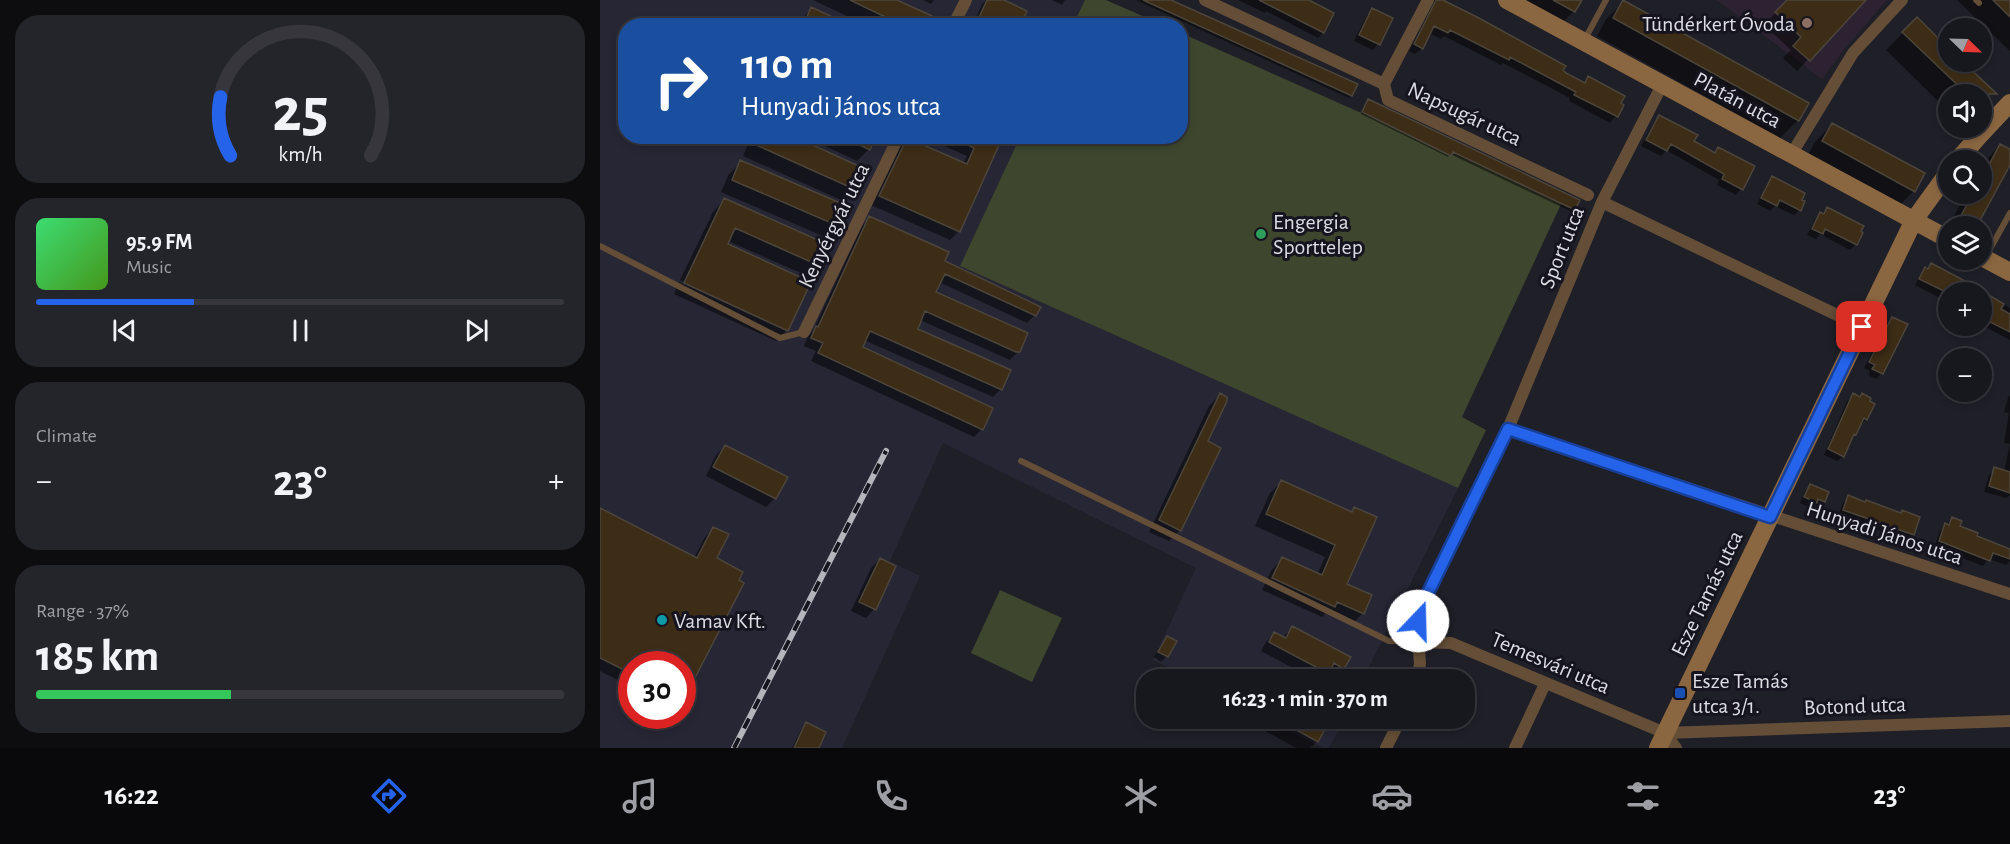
<!DOCTYPE html>
<meta charset="utf-8">
<style>
:root{--surface:#17171e;--page:#24242b;--text:#f1f3f6;--muted:#9e9fa4;--line:#36363c;--accent:#2563eb}
body{margin:0;font-family:"Alegreya Sans",sans-serif;background:var(--page);color:var(--text);height:100vh;display:flex;flex-direction:column;font-size:22px;white-space:nowrap}
*{box-sizing:border-box;margin:0}
p{font-size:20px;color:var(--muted)}
.icon{flex:none;width:33px;height:33px;fill:none;stroke:currentColor;stroke-width:2;stroke-linecap:round;stroke-linejoin:round}
.map{position:relative;flex:1;overflow:hidden}
.panel{display:flex;flex-direction:column;gap:15px;padding:15px;background:#0d0d10;width:600px}
.panel>*{flex:none}
.top-card{position:absolute;left:18px;top:18px;width:570px;height:126px;border-radius:24px;box-shadow:0 3px 9px #0003,0 0 0 2px var(--line);background:#1a4fa0;color:#fff;overflow:hidden}
.needle{width:39px;rotate:113deg}
.buttons{position:absolute;left:1338px;top:18px;display:grid;gap:12px}
.buttons a{display:grid;place-items:center;width:54px;height:54px;border-radius:50%;background:var(--surface);box-shadow:0 3px 9px #0003,0 0 0 2px var(--line);font-size:30px}
.speed{position:absolute;left:18px;top:651px;display:flex;gap:12px;font-size:30px;font-weight:700;text-align:center}
.speed>*{display:grid;place-content:center;width:78px;height:78px;border-radius:50%;background:var(--surface);box-shadow:0 3px 9px #0003,0 0 0 2px var(--line);line-height:1}
.speed .limit{border:9px solid #d22;background:#fff;color:#111}
.pin{position:absolute;display:grid;place-items:center;width:51px;height:51px;color:#fff;margin:-26px;border-radius:12px;box-shadow:0 3px 9px #0006}
.me{position:absolute;width:66px;margin:-33px;rotate:21deg;stroke-linejoin:round;filter:drop-shadow(0 0 4px #0008)}
.turn{display:flex;align-items:center;gap:21px;height:126px;padding:0 24px;font-size:27px}
.turn .icon{width:78px;height:78px;stroke-width:2.5}
.turn b{display:block;font-size:42px;line-height:51px}
.big{font-size:45px;font-weight:700;line-height:1.1}
.panel .card{flex:1;display:flex;flex-direction:column;justify-content:center;gap:9px;min-width:0;padding:0 21px;border-radius:24px;background:var(--page)}
.panel .dial{align-items:center;gap:0}
.dial svg{height:156px;overflow:visible;fill:none;stroke:var(--line);stroke-width:7;stroke-linecap:round;text-anchor:middle}
.dial text{fill:var(--text);stroke:none}
.song{display:flex;align-items:center;gap:18px}
.cover{width:72px;height:72px;border-radius:9px;background:linear-gradient(135deg,hsl(140 70% 55%),hsl(100 70% 35%))}
.played{height:6px;border-radius:3px;background:linear-gradient(90deg,var(--accent) 30%,var(--line) 30%)}
.keys{display:flex;justify-content:space-around;direction:ltr}
.heat{display:flex;justify-content:space-between;align-items:center;font-size:33px;direction:ltr}
.charge{height:9px;border-radius:4px;background:linear-gradient(90deg,#34c759 37%,var(--line) 0)}
.trip{position:absolute;left:536px;top:669px;width:339px;height:60px;border-radius:24px;background:var(--surface);box-shadow:0 3px 9px #0003,0 0 0 2px var(--line);font-weight:700;line-height:60px;text-align:center}
.tab-bar{display:flex;height:96px;justify-content:space-around;align-items:center;background:#09090c;color:var(--muted)}
.tab-bar .icon{width:42px;height:42px}
.tab-bar .active{color:var(--accent)}
.tab-bar b{font-size:27px;color:var(--text)}
main{display:flex;flex:1;min-height:0}
.map>svg:first-child{display:block}
.built{fill:#272635;fill-rule:evenodd}
.education{fill:#2d2231}
.green{fill:#3e472e}
.shadow{fill:#0007}
.building{fill:#3d2d16;stroke:#4c453b;stroke-width:1.5}
.lines{fill:none;stroke-linecap:round;stroke-linejoin:round}
.lane{stroke:#644e37;stroke-width:6}
.street{stroke:#644e37;stroke-width:12}
.secondary{stroke:#8b6741;stroke-width:18}
.rail-casing{stroke:#b4b4bc;stroke-width:6}
.rail{stroke:#16151f;stroke-width:4;stroke-dasharray:11;stroke-linecap:butt}
.route-casing{stroke:#184099;stroke-width:15}
.route{stroke:#2563eb;stroke-width:10}
.education-dot{fill:#8d6e63;stroke:#16151f;stroke-width:2}
.leisure-dot{fill:#2e9e5b;stroke:#16151f;stroke-width:2}
.culture-dot{fill:#0f9aa8;stroke:#16151f;stroke-width:2}
.transit-dot{fill:#1a4fb4;stroke:#16151f;stroke-width:2}
.labels{text-anchor:middle;stroke-width:6;stroke-linejoin:round;paint-order:stroke}
.poi-label{font-size:22px;fill:#dcdce3;stroke:#16151f;text-anchor:start}
.street-label{font-size:22px;fill:#dcdce3;stroke:#16151f}
</style>
<main>
<section class="panel">
<div class="card dial"><svg viewBox="0 0 100 80">
<path d="M14 69A42 42 0 1 1 86 69"/>
<path d="M14 69A42 42 0 0 1 9 39" stroke="#2563eb"/>
<text x="50" y="56" font-size="32" font-weight="700">25</text>
<text x="50" y="72" font-size="11">km/h</text>
</svg></div>
<div class="card">
<div class="song"><i class="cover"></i><div><b>95.9 FM</b><p>Music</p></div></div>
<div class="played"></div>
<div class="keys"><svg class="icon" aria-label="previous" viewBox="0 0 24 24"><path d="M18 5L8 12l10 7zM5 5v14"/></svg><svg class="icon" aria-label="pause" viewBox="0 0 24 24"><path d="M8 5v14M16 5v14"/></svg><svg class="icon" aria-label="next" viewBox="0 0 24 24"><path d="M6 5l10 7-10 7zM19 5v14"/></svg></div>
</div>
<div class="card"><p>Climate</p>
<div class="heat"><a>−</a><b class="big">23°</b><a>+</a></div>
</div>
<div class="card"><p>Range · 37%</p><b class="big">185 km</b><div class="charge"></div></div>
</section>
<div class="map">
<svg width="1410" height="748" viewBox="0 0 1410 748">
<rect width="100%" height="100%" fill="#1f1f28"/>
<!-- built -->
<path class="built" d="M0,0H485L473,25L26,26V136L420,137L360,266L858,488L763,679H591L553,660L596,568L343,443L290,561L320,576L242,748H0ZM32,664H82V716H32Z
M666,719H744L729,748H723Z"/>
<!-- education -->
<path class="education" d="M1117,0H1287L1246,47L1222,79Z"/>
<!-- green -->
<path class="green" d="M485,0H506L563,25H473Z
M581,33L962,202L862,417L886,430L858,488L360,266L420,137L580,136Z
M400,590L462,618L432,682L371,653Z"/>
<!-- shadow -->
<path class="shadow" d="M213,0H293L326,26H268Z
M323,0H334L331,4Z
M386,0H400L419,26H372L382,4Z
M452,0H465L462,5Z
M536,0H568L751,95L749,98Z
M638,0H705L723,32L718,38L666,11L665,13Z
M835,0H839L983,83L988,78L1022,106L1016,116L1010,123L969,101L970,98L903,63L901,65L844,36L841,39L829,33L822,48L815,54L809,51L829,12L830,5Z
M905,0H980L974,11L956,29Z
M1188,0H1264L1197,71L1183,58L1191,50L1164,25Z
M1357,0H1410V51Z
M1024,2L1198,120L1180,138L997,36L1006,19Z
M211,9L248,26H197L200,21Z
M772,10L778,44L773,50L754,41L767,15Z
M1317,19L1348,50V62H1360L1391,91L1382,100V94H1348V111L1286,50Z
M766,103L974,209L972,212L850,154L848,157L761,114Z
M1059,117L1092,142L1113,154L1119,149L1141,189L1136,195L1117,185L1119,180L1066,150L1061,156L1041,146L1054,122Z
M1232,124L1314,191L1297,208L1206,159L1215,142Z
M152,136H189L252,188L241,200L143,156Z
M204,136H274L269,149L257,161Z
M322,136H401L359,231L350,240L271,205L298,148L307,140L363,164L367,156Z
M1400,145L1410,151V162L1375,226H1348V242L1342,238L1366,194H1382V165Z
M141,162L245,207L237,226L225,237L121,192L129,174Z
M1172,178L1200,200L1199,210L1194,215L1175,206L1170,211L1157,204L1167,184Z
M124,200L219,265L208,276L128,241L126,245L187,330L176,341L74,294L79,282L184,330V327L80,280L113,212Z
M1227,209L1259,232L1256,244L1250,250L1220,234L1216,239L1207,235L1215,220Z
M270,218L343,262L439,307L435,315L427,323L339,282L334,293L426,334L418,352L410,360L320,320L316,329L401,389L393,397L264,340L261,348L382,429L374,437L211,361L216,351L204,346L208,336L213,331L262,226Z
M1331,265L1359,288L1368,292H1348V302L1315,285L1320,275Z
M1382,293L1410,308V340L1382,325Z
M1292,318L1282,373L1276,379L1268,375L1270,371L1264,368L1286,324Z
M620,395L580,530L569,541L549,532L609,406Z
M1253,395L1259,398L1262,395L1266,419L1250,439L1243,456L1237,461L1224,455L1247,401Z
M1410,395V495L1406,498L1384,492L1389,475L1395,469L1404,472L1410,444L1404,443L1409,413L1404,412L1408,398Z
M125,446L175,498L166,507L106,476L116,455Z
M681,482L751,513L754,509L745,584L763,613L751,625L726,613L722,617L662,590L671,571L682,559L717,575L725,557L655,526L670,493Z
M1211,486L1224,501L1218,506L1213,504L1210,508L1200,503L1205,491Z
M1248,497L1313,534L1307,540L1238,516L1243,503Z
M0,510L94,558L105,537L114,528L115,559L82,664H32V687L0,671Z
M1352,519L1358,527L1375,537L1410,551V561L1406,565L1389,559L1383,566L1334,547L1340,531Z
M280,559L274,609L266,618L251,611L271,568Z
M692,628L743,668L734,677L727,673L721,680H715L661,651L666,642L674,634L683,637Z
M567,638V656L561,662L554,657L562,643Z
M641,676L648,680H637Z
M642,718H720L717,741L710,748H696Z
M207,724L217,748H192L201,730Z"/>
<!-- building -->
<path class="building" d="M250,0H297L332,16L328,26H304Z
M387,0H404L427,11L420,26H375Z
M543,0H571L758,84L752,96Z
M659,0H709L734,13L724,33Z
M836,0H843L877,17L966,66L963,70L966,73L985,83L988,76L1025,96L1021,103L1024,105L1018,117L974,95L976,92L910,57L909,60L850,30L848,33L834,26L823,49L814,44Z
M953,0H982L975,12Z
M1023,0L1209,103L1199,121L1013,18Z
M1187,0H1266L1210,61L1193,46L1201,37L1175,12Z
M1393,0H1410V17Z
M211,7L252,26H203Z
M772,8L793,18L780,45L759,35Z
M1317,17L1348,48V62H1363L1397,94H1367L1302,32Z
M768,99L980,200L975,210L853,152L851,156L762,112Z
M1059,115L1098,135L1094,141L1115,153L1118,147L1155,166L1143,190L1122,179L1124,174L1071,144L1067,151L1046,140Z
M1232,123L1325,173L1315,192L1222,141Z
M157,136H193L263,168L254,189L154,144Z
M241,136H276L270,150Z
M350,136H403L360,232L279,196L307,138L367,164L374,148Z
M1400,144L1410,149V165L1377,226H1369L1358,221L1373,194H1382V178Z
M140,160L245,205L238,226L132,180Z
M1172,176L1205,193L1202,200L1205,201L1201,211L1180,200L1177,206L1161,198Z
M124,198L229,245L220,266L135,228L128,244L211,282L188,331L84,283Z
M1227,207L1264,226L1261,231L1263,233L1257,245L1225,229L1223,234L1212,229L1220,212L1224,214Z
M269,216L349,252L345,261L441,307L436,316L345,274L336,292L428,333L420,352H416L325,311L318,329L411,370L402,390L270,331L263,347L393,408L383,430L218,353L223,343L211,338L216,326L218,327Z
M1331,263L1365,281L1359,292H1346L1319,279L1325,267L1328,269Z
M1382,291L1404,304L1401,309L1410,314V332L1382,318Z
M1292,317L1308,324L1283,374L1272,369L1275,365L1269,362Z
M620,393L627,397V401L608,441L621,448L581,531L559,520Z
M1253,393L1260,397L1262,393L1271,398L1270,401L1275,404L1267,420L1264,418L1256,435L1254,434L1244,457L1228,449Z
M125,445L188,477L176,499L113,467Z
M1394,467L1410,472V493L1389,486Z
M681,480L752,512L754,507L777,517L747,584L772,595L764,614L737,602L735,607L672,578L682,557L722,575L735,545L666,514Z
M1210,484L1229,492L1225,502L1218,499L1217,503L1204,497Z
M1248,495L1265,502L1266,500L1301,513L1302,510L1320,517L1314,535L1243,510Z
M0,508L97,558L113,527L129,534L117,558L143,572L139,580L144,583L82,703V664H32V674L0,658Z
M1352,517L1362,521L1360,526L1378,533L1377,536L1410,549V559L1393,553L1390,561L1339,541L1345,523L1349,525Z
M280,558L296,566L276,610L259,602Z
M692,626L751,657L744,669L734,663L729,674L669,642L674,632L686,638Z
M567,636L577,641L568,657L558,652Z
M675,718H723L729,722L718,742Z
M206,722L226,732L219,748H194Z"/>
<g class="lines">
<!-- lane -->
<path class="lane" d="M1376,0L1379,3
M985,39L1006,0
M0,246L180,338L204,332
M1385,258L1410,213
M421,461L789,641L818,642"/>
<!-- street -->
<path class="street" d="M605,0L784,84L788,100L988,195
M353,26L366,0
M784,84L828,0
M1191,155L1253,53L1302,0
M1002,202L1262,327
M204,332L299,136
M908,429L1410,594
M818,642L851,643L1065,733L1410,721
M817,680L820,664L817,621L823,603L908,429L1002,202L1062,85
M1065,733L1076,748
M786,748L801,718
M915,748L945,684"/>
<!-- secondary -->
<path class="secondary" d="M907,0L1348,239
M1358,160L1377,138L1410,103
M1382,257L1410,272
M1058,748L1314,220L1348,173"/>
<!-- rail casing -->
<g class="rail-casing">
<path id="rail" d="M134,748L286,451"/>
</g>
<!-- rail -->
<use href="#rail" class="rail"/>
</g>
<g class="lines">
<!-- route casing -->
<g class="route-casing">
<path id="route" d="M818,621L823,603L908,429L1170,517L1262,327"/>
</g>
<!-- route -->
<use href="#route" class="route"/>
</g>
<!-- markers -->
<circle class="education-dot" cx="1207" cy="23" r="6"/>
<circle class="leisure-dot" cx="661" cy="234" r="6"/>
<circle class="culture-dot" cx="62" cy="620" r="6"/>
<rect class="transit-dot" x="1074" y="687" width="12" height="12" rx="3"/>
<g class="labels">
<!-- poi labels -->
<g class="poi-label">
<text x="1195" y="31" text-anchor="end">Tündérkert Óvoda</text>
<text x="673" y="229">Engergia<tspan x="673" dy="25">Sporttelep</tspan></text>
<text x="74" y="628">Vamav Kft.</text>
<text x="1092" y="688">Esze Tamás<tspan x="1092" dy="25">utca 3/1.</tspan></text>
</g>
<!-- street labels -->
<g class="street-label">
<text transform="translate(1138 99) rotate(28)" y="8">Platán utca</text>
<text transform="translate(865 113) rotate(25)" y="8">Napsugár utca</text>
<text transform="translate(233 225) rotate(-64)" y="8">Kenyérgyár utca</text>
<text transform="translate(961 247) rotate(-68)" y="8">Sport utca</text>
<text transform="translate(1285 532) rotate(18)" y="8">Hunyadi János utca</text>
<text transform="translate(1106 593) rotate(-64)" y="8">Esze Tamás utca</text>
<text transform="translate(951 662) rotate(23)" y="8">Temesvári utca</text>
<text transform="translate(1255 705) rotate(-2)" y="8">Botond utca</text>
</g>
</g>
</svg>
<div class="buttons">
<a><svg class="needle" viewBox="-14 -14 28 28"><path d="M0-13l5 13h-10z" fill="#e53935"/><path d="M0 13l5-13h-10z" fill="#9e9fa4"/></svg></a>
<a><svg class="icon" aria-label="sound" viewBox="0 0 24 24"><path d="M4 9h4l5-4v14l-5-4H4zM17 9q2 3 0 6"/></svg></a>
<a><svg class="icon" aria-label="search" viewBox="0 0 24 24"><circle cx="10" cy="10" r="6"/><path d="M15 15l6 6"/></svg></a>
<a><svg class="icon" aria-label="layers" viewBox="0 0 24 24"><path d="M12 4l9 5-9 5-9-5zM3 14l9 5 9-5"/></svg></a>
<a>+</a>
<a>−</a>
</div>
<div class="speed"><div class="limit">30</div></div>
<div class="pin" style="left:1262px;top:327px;background:#d93025"><svg class="icon" aria-label="arrive" viewBox="0 0 24 24"><path d="M6 21V4h12l-3 4 3 4H6"/></svg></div>
<svg class="me" style="left:818px;top:621px" viewBox="-20 -20 40 40"><circle r="19" fill="#fff"/><path d="M0-13L10 11 0 6-10 11z" fill="#2563eb"/></svg>
<div class="trip">16:23 · 1 min · 370 m</div>
<div class="top-card">
<div class="turn"><svg class="icon" aria-label="right" viewBox="0 0 24 24"><path d="M7 20v-9h11M14 6l5 5-5 5"/></svg><div><b>110 m</b>Hunyadi János utca</div></div>
</div>
</div>
</main>
<nav class="tab-bar">
<b>16:22</b>
<svg class="icon active" aria-label="directions" viewBox="0 0 24 24"><path d="M12 3l9 9-9 9-9-9zM9 14v-3h6M13 9l2 2-2 2"/></svg>
<svg class="icon" aria-label="music" viewBox="0 0 24 24"><path d="M9 18V5l10-2v13"/><circle cx="6" cy="18" r="3"/><circle cx="16" cy="16" r="3"/></svg>
<svg class="icon" aria-label="phone" viewBox="0 0 24 24"><path d="M5 4h4l2 5-3 2q2 4 5 5l2-3 5 2v4C11 20 4 13 5 4z"/></svg>
<svg class="icon" aria-label="climate" viewBox="0 0 24 24"><path d="M12 3v18M4 7l16 10M4 17L20 7"/></svg>
<svg class="icon" aria-label="car" viewBox="0 0 24 24"><path d="M5 17H2v-5l4-1 3-4h7l3 4 3 1v5h-3M9 17h6M6 11h13"/><circle cx="7" cy="17" r="2"/><circle cx="17" cy="17" r="2"/></svg>
<svg class="icon" aria-label="filters" viewBox="0 0 24 24"><path d="M4 7h16M4 17h16"/><circle cx="9" cy="7" r="2"/><circle cx="15" cy="17" r="2"/></svg>
<b>23°</b>
</nav>
